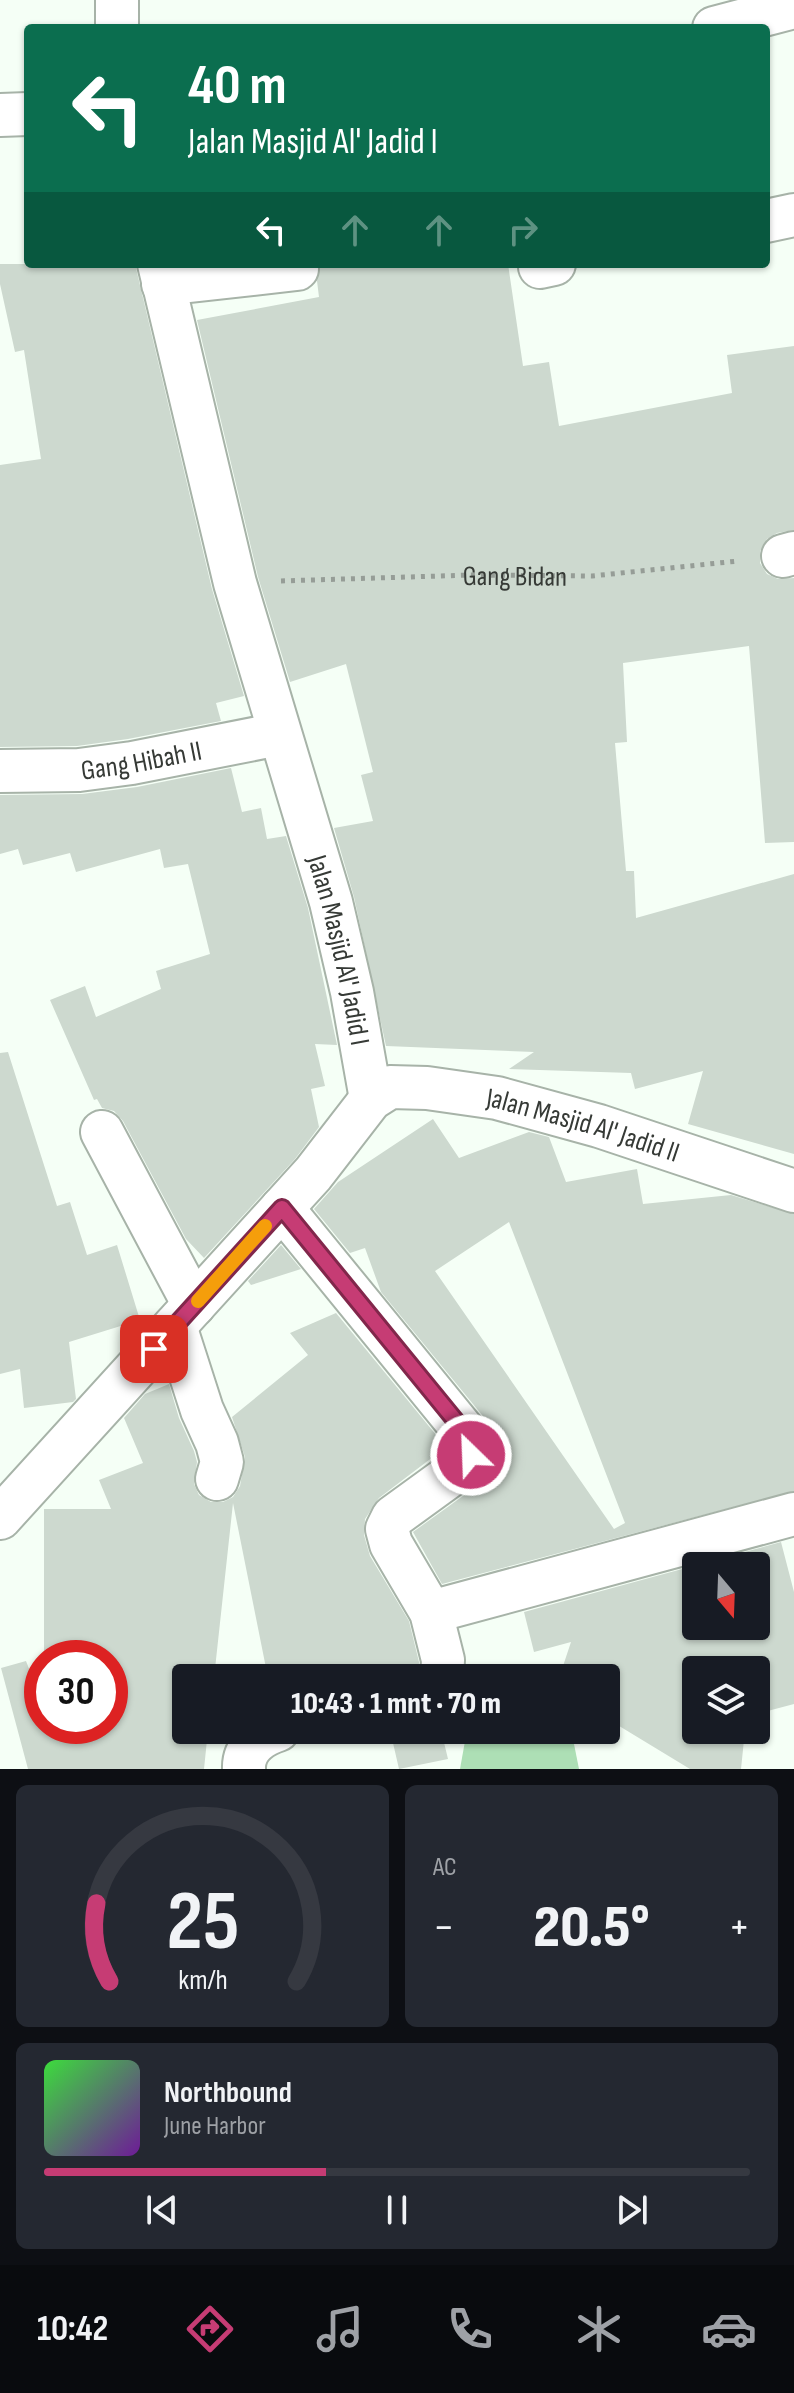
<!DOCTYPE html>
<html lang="id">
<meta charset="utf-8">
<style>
:root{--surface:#171b24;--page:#242831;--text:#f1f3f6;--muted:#9ea1a6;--line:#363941;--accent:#c63c74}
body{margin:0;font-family:"Sofia Sans Condensed",sans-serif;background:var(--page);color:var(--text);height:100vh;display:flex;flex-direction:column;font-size:30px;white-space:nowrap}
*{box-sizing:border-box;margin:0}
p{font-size:26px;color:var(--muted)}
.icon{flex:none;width:44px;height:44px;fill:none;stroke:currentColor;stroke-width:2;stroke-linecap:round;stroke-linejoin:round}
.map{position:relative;height:1769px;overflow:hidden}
.side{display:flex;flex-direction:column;gap:16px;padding:16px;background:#0d0f14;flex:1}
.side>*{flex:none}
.hud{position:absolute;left:24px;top:24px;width:746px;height:244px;border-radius:8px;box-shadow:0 2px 6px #0004;background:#0b6e4f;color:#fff;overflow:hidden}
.needle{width:52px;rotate:161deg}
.tools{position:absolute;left:682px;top:1552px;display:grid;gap:16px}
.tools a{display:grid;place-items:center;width:88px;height:88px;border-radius:8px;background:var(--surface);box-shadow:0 2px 6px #0004;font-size:40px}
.speed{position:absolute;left:24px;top:1640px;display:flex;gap:16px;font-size:40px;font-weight:700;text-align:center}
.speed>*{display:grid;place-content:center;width:104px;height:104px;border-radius:50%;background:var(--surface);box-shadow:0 2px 6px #0004;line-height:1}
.speed .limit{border:12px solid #d22;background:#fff;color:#111}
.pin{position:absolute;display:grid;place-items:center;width:68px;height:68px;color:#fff;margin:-34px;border-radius:16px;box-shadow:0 4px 12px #0006}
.me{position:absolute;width:88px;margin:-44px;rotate:336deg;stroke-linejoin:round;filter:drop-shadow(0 0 6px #0008)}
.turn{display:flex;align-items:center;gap:28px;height:168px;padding:0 32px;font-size:36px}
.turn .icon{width:104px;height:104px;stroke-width:2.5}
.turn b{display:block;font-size:56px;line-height:68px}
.lanes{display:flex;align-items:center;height:76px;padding:0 32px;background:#0003;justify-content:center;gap:40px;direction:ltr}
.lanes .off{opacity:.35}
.big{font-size:60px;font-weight:800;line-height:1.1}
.side .tile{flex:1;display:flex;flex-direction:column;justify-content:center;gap:12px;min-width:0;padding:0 28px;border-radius:12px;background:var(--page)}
.side .dial{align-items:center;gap:0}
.dial svg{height:208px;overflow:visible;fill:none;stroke:var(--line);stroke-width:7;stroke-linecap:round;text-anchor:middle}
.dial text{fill:var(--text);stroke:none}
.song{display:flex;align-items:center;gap:24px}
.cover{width:96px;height:96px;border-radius:12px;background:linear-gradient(135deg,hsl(120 70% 55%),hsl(280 70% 35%))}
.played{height:8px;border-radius:4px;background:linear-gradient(90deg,var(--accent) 40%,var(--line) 40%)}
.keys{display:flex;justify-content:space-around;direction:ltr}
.heat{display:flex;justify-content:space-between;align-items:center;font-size:44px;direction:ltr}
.side .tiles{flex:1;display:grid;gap:16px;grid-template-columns:1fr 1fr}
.tile:last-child{grid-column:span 2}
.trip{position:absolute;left:172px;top:1664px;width:448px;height:80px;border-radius:8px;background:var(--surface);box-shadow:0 2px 6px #0004;font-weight:800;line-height:80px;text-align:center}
.tabs{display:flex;height:128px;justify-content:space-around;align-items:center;background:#090b0e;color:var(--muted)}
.tabs .icon{width:56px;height:56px}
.tabs .selected{color:var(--accent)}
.tabs b{font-size:36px;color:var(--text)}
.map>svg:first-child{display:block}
.green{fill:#addfb5}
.building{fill:#cdd9cf;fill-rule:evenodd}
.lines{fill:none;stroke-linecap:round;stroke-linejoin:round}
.street-casing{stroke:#a7b3a8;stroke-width:46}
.path{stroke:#969d97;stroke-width:5;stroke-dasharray:4 6;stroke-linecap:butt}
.street{stroke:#fff;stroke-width:42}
.route-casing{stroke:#81274b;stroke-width:20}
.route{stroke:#c63c74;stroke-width:14}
.slow{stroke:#f59e0b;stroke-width:14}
.labels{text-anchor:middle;stroke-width:7;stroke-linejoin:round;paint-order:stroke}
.street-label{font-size:28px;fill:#363a36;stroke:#fff}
</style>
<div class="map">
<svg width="794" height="1769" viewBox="0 0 794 1769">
<rect width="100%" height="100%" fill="#f5fff6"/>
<!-- green -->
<path class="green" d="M467,1730H567L572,1734L579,1769H460Z"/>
<!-- building -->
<path class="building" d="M0,264H135L212,589L244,696L216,703L221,721L128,739L77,746L0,747V465L41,459L24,350L15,352L0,284Z
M320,264H508L523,366L549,362L559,426L732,393L727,355L794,346V530L777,533L767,539L760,551V563L767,574L778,579L794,578V842L765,843L749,646L623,663L627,742L615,743L626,871H634L636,918L794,874V1154L688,1124L703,1071L635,1089L631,1073L509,1069L534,1052L386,1046L354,897L334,828L373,821L361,775L373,772L346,664L290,682L258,577L197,320L319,297L317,281Z
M231,768L242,812L261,808L267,839L286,836L308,908L337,1045L315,1044L325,1086L311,1089L319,1127L295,1159L204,1258L186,1239L123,1121L114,1111L102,1108L97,1099L94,1100L50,1000L85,986L96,1017L161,989L156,971L210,954L188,864L164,868L160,849L76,872L70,853L23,865L18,849L0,854V795L82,794L137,787Z
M8,1052L57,1206L70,1202L87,1255L117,1245L140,1320L69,1342L76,1399L73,1402L24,1408L20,1369L0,1374V1053Z
M433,1119L459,1158L529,1132L549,1137L566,1182L637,1169L643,1204L731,1195L794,1214V1491L442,1584L413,1532L481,1483L489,1471L495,1452L494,1435L487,1421L381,1292L365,1248L350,1253L314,1209L338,1182ZM509,1222L625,1523L614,1529L435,1271Z
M281,1245L301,1269L251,1285L248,1281Z
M336,1313L446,1447L379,1498L365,1519L364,1535L370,1556L409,1621L419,1662L418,1678H268L233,1503L214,1678H186V1730H208L204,1769H28L1,1668L26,1661L42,1702V1726H110V1658H44V1509H111L99,1480L143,1463L124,1418L145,1394L169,1384L179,1418L194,1451L197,1462L194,1484L199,1495L211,1502H223L233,1497L240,1486L245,1457L232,1417L308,1355L290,1333Z
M781,1542L794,1592V1704L756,1714V1670H696V1730H745L741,1769H690L606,1718V1678H559L571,1642L534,1652L524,1612ZM696,1566H756V1626H696Z
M390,1730H441L448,1759L399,1769Z"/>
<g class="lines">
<!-- street casing -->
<g class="street-casing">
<g id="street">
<path d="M117,28V0"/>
<path d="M714,28L794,7"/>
<path d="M0,115L28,114"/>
<path d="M766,221L794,215"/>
<path id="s2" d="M159,264L235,583L331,902L352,992L371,1099"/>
<path d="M540,267L554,264"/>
<path d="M163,284L297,269"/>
<path d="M783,556L794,553"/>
<path id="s3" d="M0,771L79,770L132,763L279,734"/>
<path d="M102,1132L194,1305"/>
<path d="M282,1208L468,1436L472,1445L466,1464L393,1517L387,1529L391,1544L431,1612L443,1660L442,1678"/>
<path d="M175,1326L202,1410L217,1443L222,1462L217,1479"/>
<path id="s4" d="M0,1518L313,1174L371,1099L390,1087L427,1088L497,1098L599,1126L794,1191"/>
<path d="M431,1612L794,1514"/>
<path d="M244,1769C243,1748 260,1736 278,1730"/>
</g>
</g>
<!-- path -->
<path class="path" id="s1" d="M281,581L471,575L592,576L738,561"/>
<!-- street -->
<use href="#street" class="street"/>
</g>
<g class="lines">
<!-- route casing -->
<g class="route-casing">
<path id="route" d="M154,1349L282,1208L468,1436L472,1445L471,1455"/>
</g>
<!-- route -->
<use href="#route" class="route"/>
<!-- slow -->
<path class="slow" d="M198,1301L265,1226"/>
</g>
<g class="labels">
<!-- street labels -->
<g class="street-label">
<text dy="10" stroke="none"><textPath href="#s1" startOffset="234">Gang Bidan</textPath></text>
<text dy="10" stroke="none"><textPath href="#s3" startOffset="142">Gang Hibah II</textPath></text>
<text dy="10" stroke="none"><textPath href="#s2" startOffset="710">Jalan Masjid Al' Jadid I</textPath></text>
<text dy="10" stroke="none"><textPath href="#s4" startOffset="780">Jalan Masjid Al' Jadid II</textPath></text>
</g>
</g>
</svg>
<div class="tools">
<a><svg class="needle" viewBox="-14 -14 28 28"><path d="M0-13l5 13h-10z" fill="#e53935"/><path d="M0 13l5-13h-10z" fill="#9ea1a6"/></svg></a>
<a><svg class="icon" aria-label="layers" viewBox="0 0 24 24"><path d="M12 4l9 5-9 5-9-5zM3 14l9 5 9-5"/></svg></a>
</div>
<div class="speed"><div class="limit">30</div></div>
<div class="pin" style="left:154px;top:1349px;background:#d93025"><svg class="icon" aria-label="arrive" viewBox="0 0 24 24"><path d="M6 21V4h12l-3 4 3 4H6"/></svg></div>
<svg class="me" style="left:471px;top:1455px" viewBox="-20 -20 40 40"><circle r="17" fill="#c63c74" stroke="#fff" stroke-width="3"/><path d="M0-11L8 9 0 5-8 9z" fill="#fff"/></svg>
<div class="trip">10:43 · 1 mnt · 70 m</div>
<div class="hud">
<div class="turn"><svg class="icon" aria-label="left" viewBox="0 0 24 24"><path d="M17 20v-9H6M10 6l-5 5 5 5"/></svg><div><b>40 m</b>Jalan Masjid Al' Jadid I</div></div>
<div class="lanes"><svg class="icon" aria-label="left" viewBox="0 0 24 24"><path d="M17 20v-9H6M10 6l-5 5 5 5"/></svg><svg class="icon off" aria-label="ahead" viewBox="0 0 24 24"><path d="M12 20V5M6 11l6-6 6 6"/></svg><svg class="icon off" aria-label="ahead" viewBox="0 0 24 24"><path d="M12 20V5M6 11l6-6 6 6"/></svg><svg class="icon off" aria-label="right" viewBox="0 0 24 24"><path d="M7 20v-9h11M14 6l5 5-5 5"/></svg></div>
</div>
</div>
<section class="side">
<div class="tiles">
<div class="tile dial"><svg viewBox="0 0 100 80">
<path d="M14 69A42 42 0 1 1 86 69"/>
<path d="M14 69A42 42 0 0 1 9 39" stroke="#c63c74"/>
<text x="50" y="56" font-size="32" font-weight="700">25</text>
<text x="50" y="72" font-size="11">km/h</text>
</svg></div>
<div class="tile"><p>AC</p>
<div class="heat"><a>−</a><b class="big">20.5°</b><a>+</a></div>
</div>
<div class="tile">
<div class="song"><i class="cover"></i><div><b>Northbound</b><p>June Harbor</p></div></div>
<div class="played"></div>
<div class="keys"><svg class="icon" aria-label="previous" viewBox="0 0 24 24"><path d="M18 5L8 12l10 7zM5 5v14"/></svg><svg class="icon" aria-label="pause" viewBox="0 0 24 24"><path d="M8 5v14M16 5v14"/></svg><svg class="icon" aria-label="next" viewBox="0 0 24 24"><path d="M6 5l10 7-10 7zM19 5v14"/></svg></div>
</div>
</div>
</section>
<nav class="tabs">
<b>10:42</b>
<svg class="icon selected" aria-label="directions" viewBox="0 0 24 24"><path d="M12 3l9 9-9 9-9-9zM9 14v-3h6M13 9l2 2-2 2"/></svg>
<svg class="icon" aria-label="music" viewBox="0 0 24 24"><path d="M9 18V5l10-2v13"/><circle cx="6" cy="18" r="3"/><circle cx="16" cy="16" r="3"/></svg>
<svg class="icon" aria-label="phone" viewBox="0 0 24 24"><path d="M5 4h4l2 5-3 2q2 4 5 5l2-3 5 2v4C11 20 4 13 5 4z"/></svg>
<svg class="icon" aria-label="climate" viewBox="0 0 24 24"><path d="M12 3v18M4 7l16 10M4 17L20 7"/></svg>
<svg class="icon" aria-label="car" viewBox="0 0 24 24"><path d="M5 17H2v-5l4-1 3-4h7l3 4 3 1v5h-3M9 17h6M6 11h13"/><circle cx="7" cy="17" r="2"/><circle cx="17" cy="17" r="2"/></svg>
</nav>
